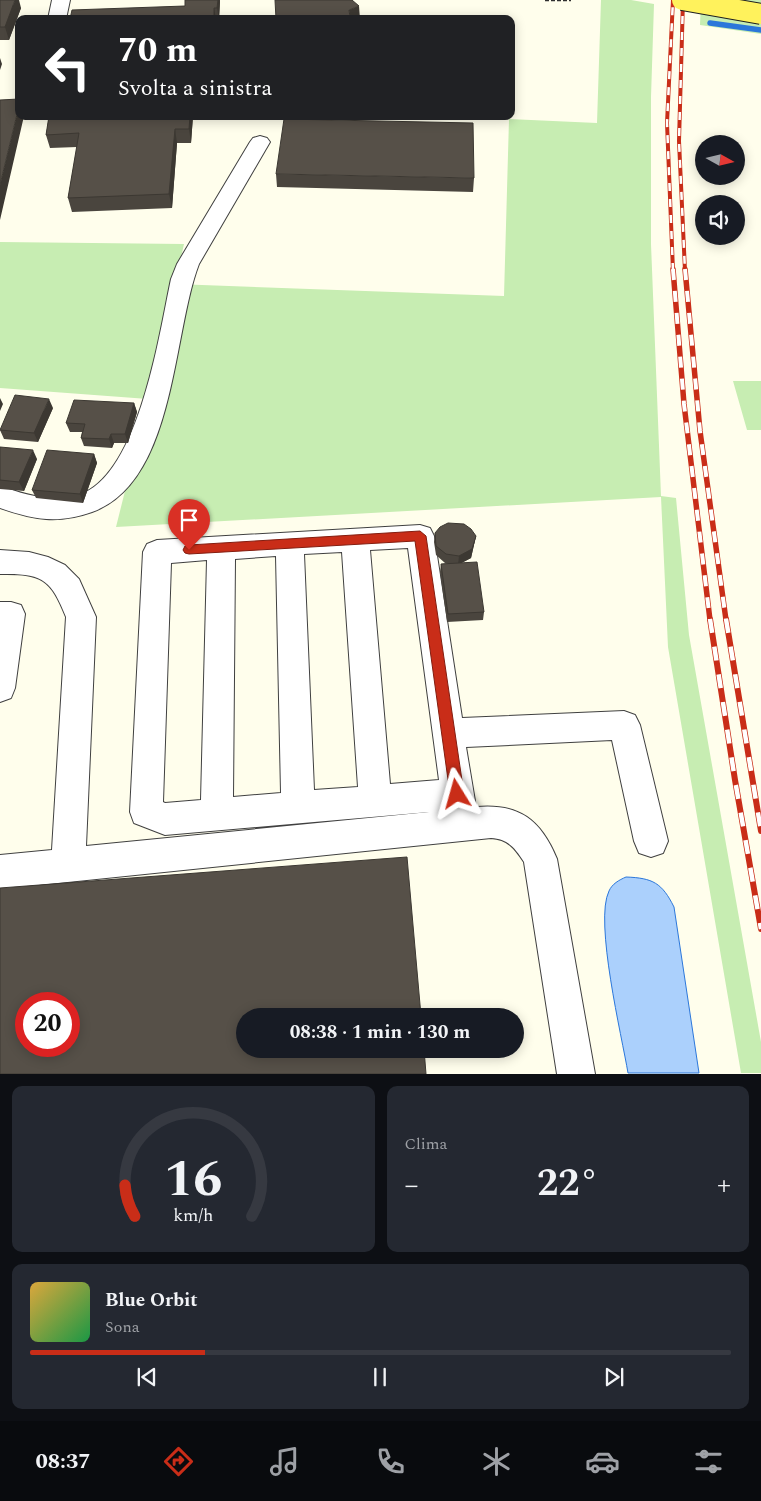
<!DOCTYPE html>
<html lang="it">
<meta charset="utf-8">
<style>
:root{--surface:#171b24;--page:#242831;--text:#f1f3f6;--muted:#9ea1a6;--line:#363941;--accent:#c92d18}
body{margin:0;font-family:Spectral,serif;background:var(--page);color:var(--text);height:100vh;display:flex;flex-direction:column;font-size:19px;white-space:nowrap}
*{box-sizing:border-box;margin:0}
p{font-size:16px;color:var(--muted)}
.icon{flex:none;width:28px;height:28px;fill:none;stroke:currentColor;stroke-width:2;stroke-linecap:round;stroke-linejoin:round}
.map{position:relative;height:1074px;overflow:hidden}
.drawer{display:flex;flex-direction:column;gap:12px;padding:12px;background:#0d0f14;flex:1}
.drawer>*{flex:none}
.banner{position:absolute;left:15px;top:15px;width:500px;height:105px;border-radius:10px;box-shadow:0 2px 12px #0003;background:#202124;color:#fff;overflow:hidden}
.needle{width:32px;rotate:98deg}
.fabs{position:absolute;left:695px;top:135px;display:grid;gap:10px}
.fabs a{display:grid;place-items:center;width:50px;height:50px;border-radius:50%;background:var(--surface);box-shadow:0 2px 12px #0003;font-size:25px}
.speed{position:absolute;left:15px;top:992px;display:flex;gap:10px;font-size:25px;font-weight:700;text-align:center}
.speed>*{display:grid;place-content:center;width:65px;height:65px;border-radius:50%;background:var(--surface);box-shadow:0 2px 12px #0003;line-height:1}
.speed .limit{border:8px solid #d22;background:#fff;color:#111}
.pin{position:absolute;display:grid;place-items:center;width:42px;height:42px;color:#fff;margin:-51px -21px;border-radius:50% 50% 50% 0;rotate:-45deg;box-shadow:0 0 5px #0007}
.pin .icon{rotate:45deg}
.me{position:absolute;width:55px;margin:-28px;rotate:352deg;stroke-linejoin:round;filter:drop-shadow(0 0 4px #0008)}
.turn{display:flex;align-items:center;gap:18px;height:105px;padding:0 20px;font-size:22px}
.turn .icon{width:65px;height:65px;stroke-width:2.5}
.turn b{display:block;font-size:35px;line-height:42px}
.big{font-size:38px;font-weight:700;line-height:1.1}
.drawer .card{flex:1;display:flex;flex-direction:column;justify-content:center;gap:8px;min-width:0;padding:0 18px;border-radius:10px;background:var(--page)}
.drawer .dial{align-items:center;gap:0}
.dial svg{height:130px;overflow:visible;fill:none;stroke:var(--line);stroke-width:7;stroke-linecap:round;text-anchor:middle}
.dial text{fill:var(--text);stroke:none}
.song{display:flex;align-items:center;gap:15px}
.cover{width:60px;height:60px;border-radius:8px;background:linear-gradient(135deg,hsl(40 70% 55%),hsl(140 70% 35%))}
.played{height:5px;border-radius:2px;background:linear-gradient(90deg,var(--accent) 25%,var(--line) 25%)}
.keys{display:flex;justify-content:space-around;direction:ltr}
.heat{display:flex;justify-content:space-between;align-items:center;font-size:28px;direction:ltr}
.drawer .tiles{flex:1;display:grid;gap:12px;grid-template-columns:1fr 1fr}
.card:last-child{grid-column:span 2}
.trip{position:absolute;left:236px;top:1008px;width:288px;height:50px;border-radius:25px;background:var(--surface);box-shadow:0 2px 12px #0003;font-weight:700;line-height:50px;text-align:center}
.menu{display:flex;height:80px;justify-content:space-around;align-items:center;background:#090b0e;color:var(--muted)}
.menu .icon{width:35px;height:35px}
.menu .current{color:var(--accent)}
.menu b{font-size:22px;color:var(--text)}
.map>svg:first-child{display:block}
.green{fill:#c7edb2}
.water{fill:#abd0fc;stroke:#2c77da}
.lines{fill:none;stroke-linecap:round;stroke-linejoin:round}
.stream{stroke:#2c77da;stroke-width:5.5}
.minor-casing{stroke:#404040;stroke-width:2}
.path{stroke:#2f2f2f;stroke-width:2.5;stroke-dasharray:4 2;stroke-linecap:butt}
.minor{fill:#fff;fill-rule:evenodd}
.rail-far2-casing{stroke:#c92d18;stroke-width:4}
.rail-far1-casing{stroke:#c92d18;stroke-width:5.5}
.rail-casing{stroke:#c92d18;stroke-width:6}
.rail-far2{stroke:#fff;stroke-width:2.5;stroke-dasharray:8;stroke-linecap:butt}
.rail-far1{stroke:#fff;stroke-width:4;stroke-dasharray:11;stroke-linecap:butt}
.rail{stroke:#fff;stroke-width:4.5;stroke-dasharray:14;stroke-linecap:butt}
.major-bridge-casing{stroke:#1e1e1e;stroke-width:22;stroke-linecap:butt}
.major-bridge{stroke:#fff25c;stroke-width:20}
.wall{fill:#4a453e}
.shaded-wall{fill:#3c3832}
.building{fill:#565048;stroke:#3c3832;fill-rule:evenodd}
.route{fill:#c92d18;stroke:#831d10}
</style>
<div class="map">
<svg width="761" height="1074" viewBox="0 0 761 1074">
<rect width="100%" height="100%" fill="#fffeec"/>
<!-- green -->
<path class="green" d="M601,0H631L654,4L651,97V244L661,496L676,498L689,635L761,1042V1073H741L668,647L661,497L116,527L148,399L0,388V242L184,244L175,284L504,296L509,119L597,123Z
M701,0H761V34L700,25Z
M733,381H761V430H747Z"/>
<!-- water -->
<path class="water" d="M626,877C653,878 662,883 674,907L699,1073H628C622,1037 594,921 609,891C612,884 619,880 626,877Z"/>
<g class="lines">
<!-- stream -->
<path class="stream" d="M710,23L761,30"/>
<!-- minor casing -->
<g class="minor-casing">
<path id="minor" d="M52,0H70L66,19H48Z
M260,136L267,138L270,142L199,264C172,334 176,482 92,512C58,524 34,520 0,508V486C23,494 46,501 71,497C138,487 159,334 171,279L177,264L250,142L253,138Z
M420,525L430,528L434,536L462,718L624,711L635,715L640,725L668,841L663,853L651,857L639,853L634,841L612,740L466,747L476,807C519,803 541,820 557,859L595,1074H557L524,862C515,848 508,839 491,838L0,889V855L52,850L66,617C51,579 42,573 0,574V550L29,552L48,557L65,565L79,579L96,617L86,846L429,812L165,835L134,823L130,812L143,552L147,544L157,540ZM408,548L439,780L390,784L370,550ZM342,552L358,787L314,790L304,554ZM276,556L281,793L233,797L235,559ZM207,560L201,800L165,803L163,802L171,563Z
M0,602H11L21,605L25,614L15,688L11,698L0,702Z"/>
</g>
<!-- path -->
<path class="path" d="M545,0H571"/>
<!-- minor -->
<use href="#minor" class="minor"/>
<!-- rail-far2 casing -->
<g class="rail-far2-casing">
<path id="rail-far2" d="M683,0L679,141L685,271
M673,271L667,123L673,0"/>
</g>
<!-- rail-far1 casing -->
<g class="rail-far1-casing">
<path id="rail-far1" d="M673,269L684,404L710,620
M685,269L700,431L726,620"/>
</g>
<!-- rail casing -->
<g class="rail-casing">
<path id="rail" d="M710,619L735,780L761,929
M726,619L761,831"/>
</g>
<!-- rail-far2 -->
<use href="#rail-far2" class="rail-far2"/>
<!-- rail-far1 -->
<use href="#rail-far1" class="rail-far1"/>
<!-- rail -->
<use href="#rail" class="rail"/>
<!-- major-bridge casing -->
<g class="major-bridge-casing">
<path id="major-bridge" d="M682,0L761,14"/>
</g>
<!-- major-bridge -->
<use href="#major-bridge" class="major-bridge"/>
</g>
<!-- wall -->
<path class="wall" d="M0,0L21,8L9,40H0Z
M185,0H220L219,19H70L185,6Z
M49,116H193L191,143H177L172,208L72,212L68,198L77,147L50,148L46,135Z
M276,174L474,178L473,192L277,187Z
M134,403L137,412L128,443H114L112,448L84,446L81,438L82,432H70L66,423Z
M53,408L38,442L4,439L0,430Z
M0,447L37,459L24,491L0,489Z
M94,454L97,463L83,503L36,498L32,490Z
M435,533L476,536L471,558L461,563L484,612L483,620L447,622L440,572L441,564L449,563H445L436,555L434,542Z"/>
<!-- shaded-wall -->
<path class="shaded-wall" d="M15,0H19L21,8L9,40L5,27Z
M218,0H220V2L219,19L217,8Z
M359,6L360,19H350L349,10Z
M214,8L216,19H214Z
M0,58L2,64L0,70Z
M19,106V116H24L0,220V185Z
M190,116H193L191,143L189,129Z
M175,129L177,143L172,208L169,194Z
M0,398L3,404L0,411Z
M49,399L53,408L38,442L34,433Z
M134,403L137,412L128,443L125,434Z
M111,434L114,443L112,448L109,439Z
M33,450L37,459L24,491L19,482Z
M94,454L97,463L83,503L80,494Z
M476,536L471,558L458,565L459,556Z"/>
<!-- building -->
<path class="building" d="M0,0H15L5,27H0Z
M185,0H218L217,8H214V19H70L72,10L185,6Z
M275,0H352L359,6L349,10L350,17H357L358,19H276Z
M19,99V106L0,185V100Z
M49,116H190L189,129H175L169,194L68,198L79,133L46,135Z
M284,119L473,123L474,178L276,174Z
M15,395L49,399L34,433L0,430Z
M74,400L134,403L125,434H111L109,439L81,438L85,424L66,423Z
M0,447L33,450L19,482L0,480Z
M47,450L94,454L80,494L32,490Z
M448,523L464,524L471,529L476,536L472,549L459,556L446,554L436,546L435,533L440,527Z
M477,562L484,612L448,614L441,564Z
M407,857L421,1016H245V1049H424L426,1074H0V888ZM26,1004H69V1046H26Z"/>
<!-- route -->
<path class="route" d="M420,531L426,536L464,794L462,799L457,801L452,799L450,794L415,541L189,554L185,553L183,550L185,546L189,545Z"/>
</svg>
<div class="fabs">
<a><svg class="needle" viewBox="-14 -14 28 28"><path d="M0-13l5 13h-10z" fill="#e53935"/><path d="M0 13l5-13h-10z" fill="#9ea1a6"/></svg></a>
<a><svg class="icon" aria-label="sound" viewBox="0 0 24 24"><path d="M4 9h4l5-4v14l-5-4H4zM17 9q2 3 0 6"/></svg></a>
</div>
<div class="speed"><div class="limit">20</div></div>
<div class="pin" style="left:189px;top:550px;background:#d93025"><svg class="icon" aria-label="arrive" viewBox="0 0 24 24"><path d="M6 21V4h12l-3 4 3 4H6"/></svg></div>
<svg class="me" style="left:457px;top:794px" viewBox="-20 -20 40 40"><path d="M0-17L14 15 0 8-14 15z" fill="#c92d18" stroke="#fff" stroke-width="4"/></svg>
<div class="trip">08:38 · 1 min · 130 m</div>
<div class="banner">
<div class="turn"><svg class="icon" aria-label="left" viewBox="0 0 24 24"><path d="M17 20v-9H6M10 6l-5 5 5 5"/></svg><div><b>70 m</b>Svolta a sinistra</div></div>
</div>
</div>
<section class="drawer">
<div class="tiles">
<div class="card dial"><svg viewBox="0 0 100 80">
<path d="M14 69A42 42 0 1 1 86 69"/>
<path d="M14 69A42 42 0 0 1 8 50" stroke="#c92d18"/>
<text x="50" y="56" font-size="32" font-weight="700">16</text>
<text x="50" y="72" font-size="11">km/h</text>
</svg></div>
<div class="card"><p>Clima</p>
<div class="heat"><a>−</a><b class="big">22°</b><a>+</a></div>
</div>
<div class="card">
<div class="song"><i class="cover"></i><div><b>Blue Orbit</b><p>Sona</p></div></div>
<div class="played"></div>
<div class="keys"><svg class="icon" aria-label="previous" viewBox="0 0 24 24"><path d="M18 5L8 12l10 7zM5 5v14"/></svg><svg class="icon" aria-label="pause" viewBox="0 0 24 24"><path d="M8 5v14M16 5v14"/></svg><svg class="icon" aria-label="next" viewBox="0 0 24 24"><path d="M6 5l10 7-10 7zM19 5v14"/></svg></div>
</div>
</div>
</section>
<nav class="menu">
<b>08:37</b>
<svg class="icon current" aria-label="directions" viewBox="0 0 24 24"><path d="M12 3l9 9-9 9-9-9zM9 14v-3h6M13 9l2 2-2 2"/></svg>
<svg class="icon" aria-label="music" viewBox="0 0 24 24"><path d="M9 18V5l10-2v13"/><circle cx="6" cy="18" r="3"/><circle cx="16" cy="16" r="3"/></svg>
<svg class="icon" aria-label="phone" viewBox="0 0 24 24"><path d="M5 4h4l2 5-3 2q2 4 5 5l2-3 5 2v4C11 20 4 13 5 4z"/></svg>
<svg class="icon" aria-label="climate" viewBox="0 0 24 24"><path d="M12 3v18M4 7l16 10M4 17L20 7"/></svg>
<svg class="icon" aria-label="car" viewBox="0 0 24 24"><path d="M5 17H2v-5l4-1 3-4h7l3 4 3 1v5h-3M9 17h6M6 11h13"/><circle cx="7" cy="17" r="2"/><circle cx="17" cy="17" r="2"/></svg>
<svg class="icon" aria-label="filters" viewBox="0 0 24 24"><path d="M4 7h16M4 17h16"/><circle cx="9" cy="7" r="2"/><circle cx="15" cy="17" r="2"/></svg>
</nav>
